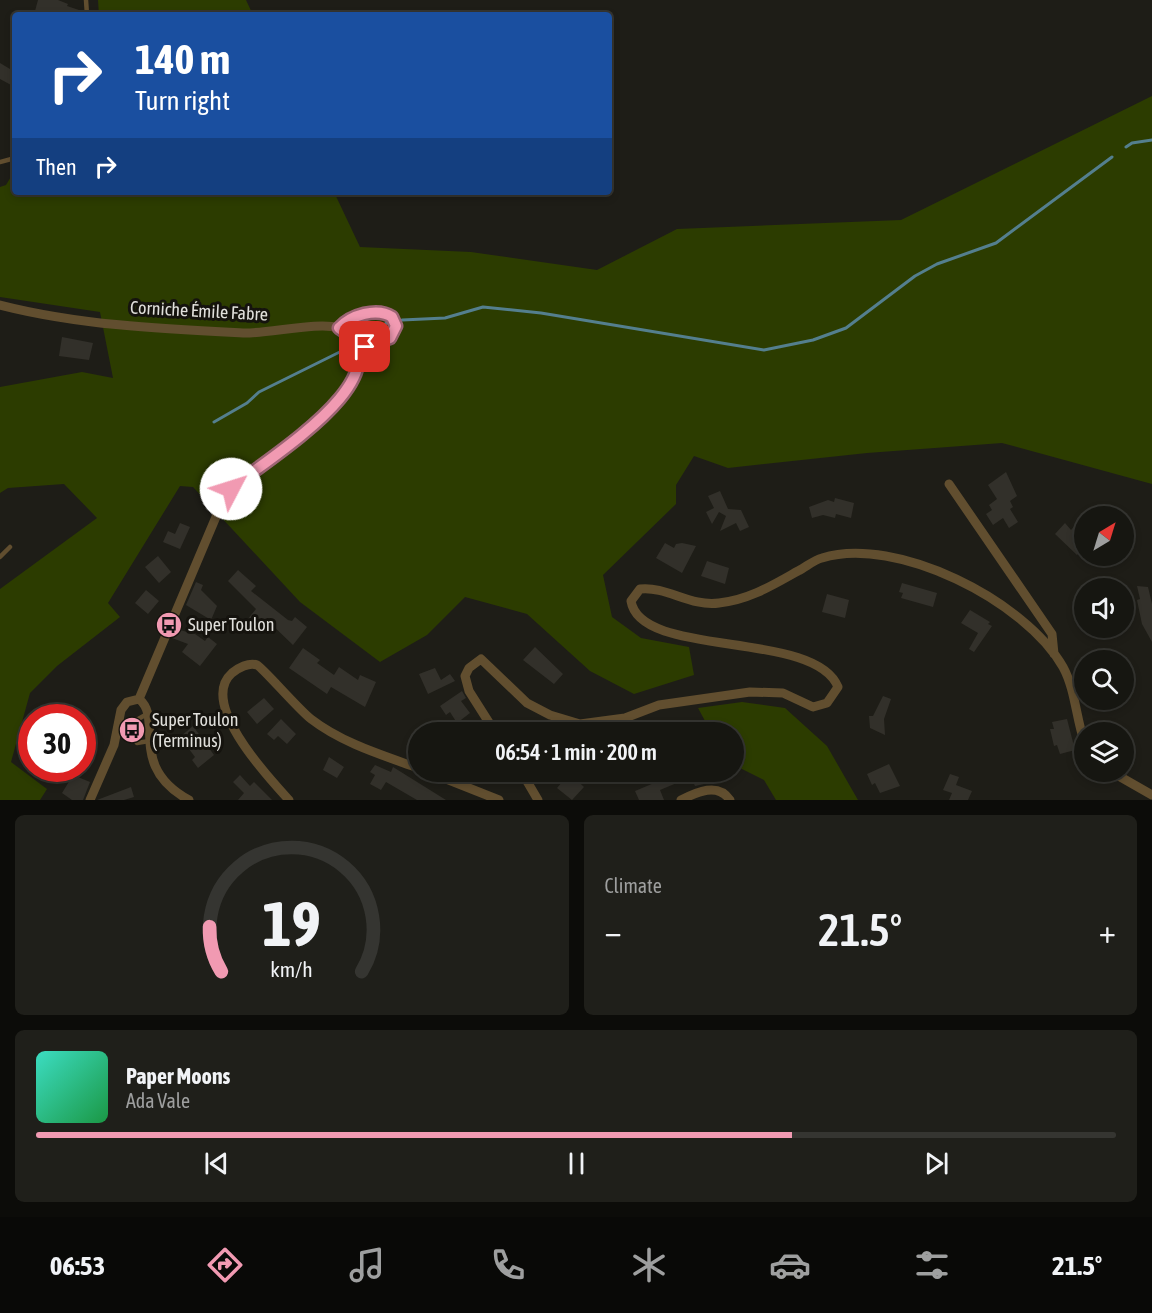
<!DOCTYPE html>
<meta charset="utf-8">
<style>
:root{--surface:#161611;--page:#1f1f1a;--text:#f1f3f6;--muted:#9e9f9f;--line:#353531;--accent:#f19ab2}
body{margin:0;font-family:"Asap Condensed",sans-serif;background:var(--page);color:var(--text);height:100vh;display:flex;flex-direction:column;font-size:22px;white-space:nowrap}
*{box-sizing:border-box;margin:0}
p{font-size:20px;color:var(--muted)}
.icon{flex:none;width:33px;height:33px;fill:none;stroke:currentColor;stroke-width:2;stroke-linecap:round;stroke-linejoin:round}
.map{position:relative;height:800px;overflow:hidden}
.sheet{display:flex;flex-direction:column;gap:15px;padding:15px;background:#0c0c09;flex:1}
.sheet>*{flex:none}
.top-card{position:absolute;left:12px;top:12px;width:600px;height:183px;border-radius:6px;box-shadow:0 3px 9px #0003,0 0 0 2px var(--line);background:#1a4fa0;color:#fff;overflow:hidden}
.needle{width:39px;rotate:38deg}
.fabs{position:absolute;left:1074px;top:506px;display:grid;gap:12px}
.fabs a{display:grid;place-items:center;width:60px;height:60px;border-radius:50%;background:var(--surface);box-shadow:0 3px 9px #0003,0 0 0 2px var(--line);font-size:30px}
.speed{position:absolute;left:18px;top:704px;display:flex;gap:12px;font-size:30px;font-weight:700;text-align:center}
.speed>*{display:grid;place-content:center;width:78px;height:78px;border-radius:50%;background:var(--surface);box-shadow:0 3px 9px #0003,0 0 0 2px var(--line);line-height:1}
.speed .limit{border:9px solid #d22;background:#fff;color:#111}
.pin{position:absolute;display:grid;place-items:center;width:51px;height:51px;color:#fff;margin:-26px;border-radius:12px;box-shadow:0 3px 9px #0006}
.me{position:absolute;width:66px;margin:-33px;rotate:50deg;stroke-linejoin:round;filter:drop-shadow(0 0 4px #0008)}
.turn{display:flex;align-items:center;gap:21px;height:126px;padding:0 24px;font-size:27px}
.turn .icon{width:78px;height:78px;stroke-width:2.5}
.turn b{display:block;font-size:42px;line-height:51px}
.then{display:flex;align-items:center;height:57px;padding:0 24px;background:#0003;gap:12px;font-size:22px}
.big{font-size:45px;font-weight:600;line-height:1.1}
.sheet .tile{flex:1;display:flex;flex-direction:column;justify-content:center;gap:9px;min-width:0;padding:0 21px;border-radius:9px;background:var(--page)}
.sheet .dial{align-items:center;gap:0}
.dial svg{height:156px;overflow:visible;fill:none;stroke:var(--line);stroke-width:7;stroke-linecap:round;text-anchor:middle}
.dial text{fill:var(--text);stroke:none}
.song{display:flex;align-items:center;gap:18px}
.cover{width:72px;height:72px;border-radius:9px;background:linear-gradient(135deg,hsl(170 70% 55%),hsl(140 70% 35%))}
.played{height:6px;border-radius:3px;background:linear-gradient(90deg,var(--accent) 70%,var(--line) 70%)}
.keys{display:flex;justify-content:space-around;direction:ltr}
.heat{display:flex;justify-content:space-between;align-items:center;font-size:33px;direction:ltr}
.sheet .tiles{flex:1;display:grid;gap:15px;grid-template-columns:1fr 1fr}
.tile:last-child{grid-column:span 2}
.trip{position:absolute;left:408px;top:722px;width:336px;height:60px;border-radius:30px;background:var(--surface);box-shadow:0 3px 9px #0003,0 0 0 2px var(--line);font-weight:600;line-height:60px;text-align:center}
.dock{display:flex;height:96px;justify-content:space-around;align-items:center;background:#090907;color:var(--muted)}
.dock .icon{width:42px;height:42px}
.dock .current{color:var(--accent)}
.dock b{font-size:27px;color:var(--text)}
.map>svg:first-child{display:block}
.green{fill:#2c3c00}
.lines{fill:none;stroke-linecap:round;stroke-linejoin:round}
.stream{stroke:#547f8e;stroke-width:3}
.building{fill:#32302a}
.lane{stroke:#614e2f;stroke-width:4.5}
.street{stroke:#614e2f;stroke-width:9}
.route-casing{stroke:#9d6474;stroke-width:15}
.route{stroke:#f19ab2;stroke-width:10}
.labels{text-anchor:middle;stroke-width:6;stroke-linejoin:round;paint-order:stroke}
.street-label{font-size:18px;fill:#e1e0dc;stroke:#15130e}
.poi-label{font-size:18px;fill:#e1e0dc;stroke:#15130e;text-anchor:start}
</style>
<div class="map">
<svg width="1152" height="800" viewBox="0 0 1152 800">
<rect width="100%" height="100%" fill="#1e1d17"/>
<!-- green -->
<path class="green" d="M98,0H246L253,15H99Z
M1152,96V484L1002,443L867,453L728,468L694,456L676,485V504L603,575L612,617L641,638L689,647L694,675L634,694L590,671L527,614L465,597L427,635L380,662L300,602L193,487L180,486L108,603L120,617L57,666L30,693L11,762L47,789L40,800H0V589L97,518L64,484L8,488L0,493V387L82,372L113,378L100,312L0,297V187L6,185L15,170V192H334L360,247L471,252L597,270L677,229L901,220Z
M742,702L785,708L827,746L858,800H776L764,780L734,765V732H711L698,708Z"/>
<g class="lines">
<!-- stream -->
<path class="stream" d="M1126,147L1132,143L1152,140
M402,320L445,318L483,307L541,313L764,350L813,340L846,328L915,276L937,264L996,243L1112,157
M214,422L247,403L259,392L368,338L389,321"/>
</g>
<!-- building -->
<path class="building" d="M38,0H58L68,4L67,6L82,11V15H46L35,11Z
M0,63L15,72L11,85L0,79Z
M62,337L93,343L89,360L59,356Z
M1006,472L1017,496L1010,501L1013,507L1010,509L1018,522L1009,528L1003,518L993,525L986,514L992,510L989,505L997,499L988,485Z
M720,491L728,509L741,510L749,527L740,531L736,523L720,531L726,516L719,512L712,524L706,512L714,508L708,496Z
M835,498L854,503L851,518L836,514L835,518L823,515L812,518L809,507L828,500L834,502Z
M1084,515V547L1077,555L1055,534L1065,523L1071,530Z
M180,523L190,527L180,549L163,542L168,531L175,534Z
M665,543L674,548L676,544L682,543L696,546L682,573L656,558Z
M158,556L171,572L159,583L145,567Z
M707,561L729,568L725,584L701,576Z
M238,570L256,586L251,591L288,620L292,621L295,617L307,627L293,645L268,621L261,630L247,620L256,609L228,581Z
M196,582L203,585L201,590L217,606L211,620L186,605Z
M902,583L937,593L933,607L901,598L903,593L899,592Z
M1137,586L1148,587L1152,604V642L1142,624L1137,600L1140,599Z
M146,590L159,601L148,614L135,603Z
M827,594L849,600L845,618L822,612Z
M970,610L990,622L988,624L992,626L974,652L969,649L978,633L961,623Z
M176,629L195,634L205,641L208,637L217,644L200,666L182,652L188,644L172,638Z
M535,647L563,674L554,684L523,660Z
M303,648L320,660L317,663L334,675L339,667L358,680L360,675L376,682L365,707L331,687L327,694L289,668Z
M435,668L441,680L450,674L455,681L428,694L419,674Z
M462,691L466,698L461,701L470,713L457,723L450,712L446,715L440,706Z
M883,696L891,699L884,719L885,735L870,728L869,716H873Z
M264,698L274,709L257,724L247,712Z
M281,719L296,734L287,744L278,736L274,740L267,734Z
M1067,719L1075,750L1060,754L1057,745L1054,746L1050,729H1054L1052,722Z
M193,726L214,755L198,768L192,760L195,757L180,737Z
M329,757L344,767L337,778L323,770Z
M889,764L900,786L880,793L875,783L872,785L867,774Z
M375,765L391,772L393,767L446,800H417L386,782L381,790L370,784L375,775L370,772Z
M553,771H567L584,787L572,800L557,788L563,781Z
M663,771H706L700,774L704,784L695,786L691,777L660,790L664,800H639L635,791L666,778Z
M950,774L959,777L956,785L972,791L968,800H949L952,793L943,790Z
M73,775L90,782L83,800H72L62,793Z
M240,775L250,786L254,782L272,800H238L244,793L233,782Z
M131,787L134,797L124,800H97Z"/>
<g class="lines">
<!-- lane -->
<path class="lane" d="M86,0L87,15
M0,162L15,158
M339,328C351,315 376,307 392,317L396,326L390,338L365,347
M0,557L10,547
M147,714L133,722V737L137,743L149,741"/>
<!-- street -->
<path class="street" d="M0,305C78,325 163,329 243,333C266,334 321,321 338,328C358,336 362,361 353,378C321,439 254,453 221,505L139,699
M949,484L1052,634L1054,654
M139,699C164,719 127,766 189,800
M495,732L469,691L465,676L469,668L481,659L527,703L550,715L580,724L625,718L659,705L750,692L783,693L813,707L827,703L838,687C815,629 640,659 631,601L640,589C667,586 690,607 719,603C749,600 773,585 798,571C806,567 814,560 822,558C896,535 1026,601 1063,667C1075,689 1076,717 1084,741
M426,771L499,800
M521,771L538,800
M1110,771L1152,795
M90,800L114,745L121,710L127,702L139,699
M289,800C269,778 198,703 232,673C238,668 249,662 257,665C263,668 299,710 311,719C342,743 382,755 418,768
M681,800C697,792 718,782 730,800"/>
</g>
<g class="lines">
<!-- route casing -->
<g class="route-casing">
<path id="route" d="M231,489C259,463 412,375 339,328C351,315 377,307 392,317L396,326L390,338L365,347"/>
</g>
<!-- route -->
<use href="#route" class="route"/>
</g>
<!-- icons -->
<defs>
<g id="bus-disc" transform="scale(1.35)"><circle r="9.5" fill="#f19ab2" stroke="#15130e"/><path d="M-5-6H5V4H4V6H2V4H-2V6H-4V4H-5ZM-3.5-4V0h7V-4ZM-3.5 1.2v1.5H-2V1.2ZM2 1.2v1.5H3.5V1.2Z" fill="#111"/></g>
</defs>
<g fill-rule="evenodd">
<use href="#bus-disc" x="169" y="625"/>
<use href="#bus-disc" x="132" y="730"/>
</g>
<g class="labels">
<!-- street labels -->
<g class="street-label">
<text transform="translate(199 311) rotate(3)" y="6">Corniche Émile Fabre</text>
</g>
<!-- poi labels -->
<g class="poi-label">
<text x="188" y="631">Super Toulon</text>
<text x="152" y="726">Super Toulon<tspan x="152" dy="21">(Terminus)</tspan></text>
</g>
</g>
</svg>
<div class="fabs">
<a><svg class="needle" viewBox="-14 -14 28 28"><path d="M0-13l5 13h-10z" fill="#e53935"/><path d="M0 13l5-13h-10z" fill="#9e9f9f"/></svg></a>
<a><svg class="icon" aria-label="sound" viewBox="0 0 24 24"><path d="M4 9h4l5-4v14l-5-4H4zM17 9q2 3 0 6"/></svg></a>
<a><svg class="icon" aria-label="search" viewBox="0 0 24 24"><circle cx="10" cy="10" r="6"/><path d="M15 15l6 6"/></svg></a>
<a><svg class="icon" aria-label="layers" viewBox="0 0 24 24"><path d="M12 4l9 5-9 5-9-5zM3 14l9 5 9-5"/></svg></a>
</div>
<div class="speed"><div class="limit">30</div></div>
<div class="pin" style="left:365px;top:347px;background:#d93025"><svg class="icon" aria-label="arrive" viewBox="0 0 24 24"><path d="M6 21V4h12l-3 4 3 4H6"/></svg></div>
<svg class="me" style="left:231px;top:489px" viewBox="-20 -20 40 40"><circle r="19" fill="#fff"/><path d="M0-13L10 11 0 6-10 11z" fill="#f19ab2"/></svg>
<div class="trip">06:54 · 1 min · 200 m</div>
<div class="top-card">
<div class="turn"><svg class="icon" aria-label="right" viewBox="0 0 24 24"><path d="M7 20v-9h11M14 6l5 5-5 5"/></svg><div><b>140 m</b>Turn right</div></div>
<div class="then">Then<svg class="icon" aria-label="right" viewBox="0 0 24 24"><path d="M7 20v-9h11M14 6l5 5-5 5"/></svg></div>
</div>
</div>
<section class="sheet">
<div class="tiles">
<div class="tile dial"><svg viewBox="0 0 100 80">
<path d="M14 69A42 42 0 1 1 86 69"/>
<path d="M14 69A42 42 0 0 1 8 46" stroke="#f19ab2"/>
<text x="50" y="56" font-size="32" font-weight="700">19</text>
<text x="50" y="72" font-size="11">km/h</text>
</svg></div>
<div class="tile"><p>Climate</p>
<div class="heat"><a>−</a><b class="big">21.5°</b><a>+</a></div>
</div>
<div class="tile">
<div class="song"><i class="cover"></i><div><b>Paper Moons</b><p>Ada Vale</p></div></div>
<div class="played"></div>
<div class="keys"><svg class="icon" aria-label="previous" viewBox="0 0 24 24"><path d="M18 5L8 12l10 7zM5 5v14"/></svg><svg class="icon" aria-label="pause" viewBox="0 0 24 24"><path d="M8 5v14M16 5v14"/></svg><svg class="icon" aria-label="next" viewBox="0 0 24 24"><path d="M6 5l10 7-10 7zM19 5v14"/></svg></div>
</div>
</div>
</section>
<nav class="dock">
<b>06:53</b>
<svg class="icon current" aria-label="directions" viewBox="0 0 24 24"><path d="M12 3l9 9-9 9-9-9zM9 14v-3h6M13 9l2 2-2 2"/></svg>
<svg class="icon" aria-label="music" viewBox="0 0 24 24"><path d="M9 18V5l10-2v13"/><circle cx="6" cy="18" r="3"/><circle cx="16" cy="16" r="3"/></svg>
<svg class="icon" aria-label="phone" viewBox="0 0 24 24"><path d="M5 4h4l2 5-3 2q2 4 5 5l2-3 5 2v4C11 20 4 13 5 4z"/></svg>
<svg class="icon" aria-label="climate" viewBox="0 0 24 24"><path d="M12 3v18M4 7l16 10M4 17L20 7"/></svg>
<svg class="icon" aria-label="car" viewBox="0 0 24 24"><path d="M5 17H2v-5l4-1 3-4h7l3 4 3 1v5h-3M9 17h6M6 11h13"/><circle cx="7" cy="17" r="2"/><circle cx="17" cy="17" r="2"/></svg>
<svg class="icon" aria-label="filters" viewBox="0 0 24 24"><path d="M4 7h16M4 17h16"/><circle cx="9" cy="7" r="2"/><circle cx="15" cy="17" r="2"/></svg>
<b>21.5°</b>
</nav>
